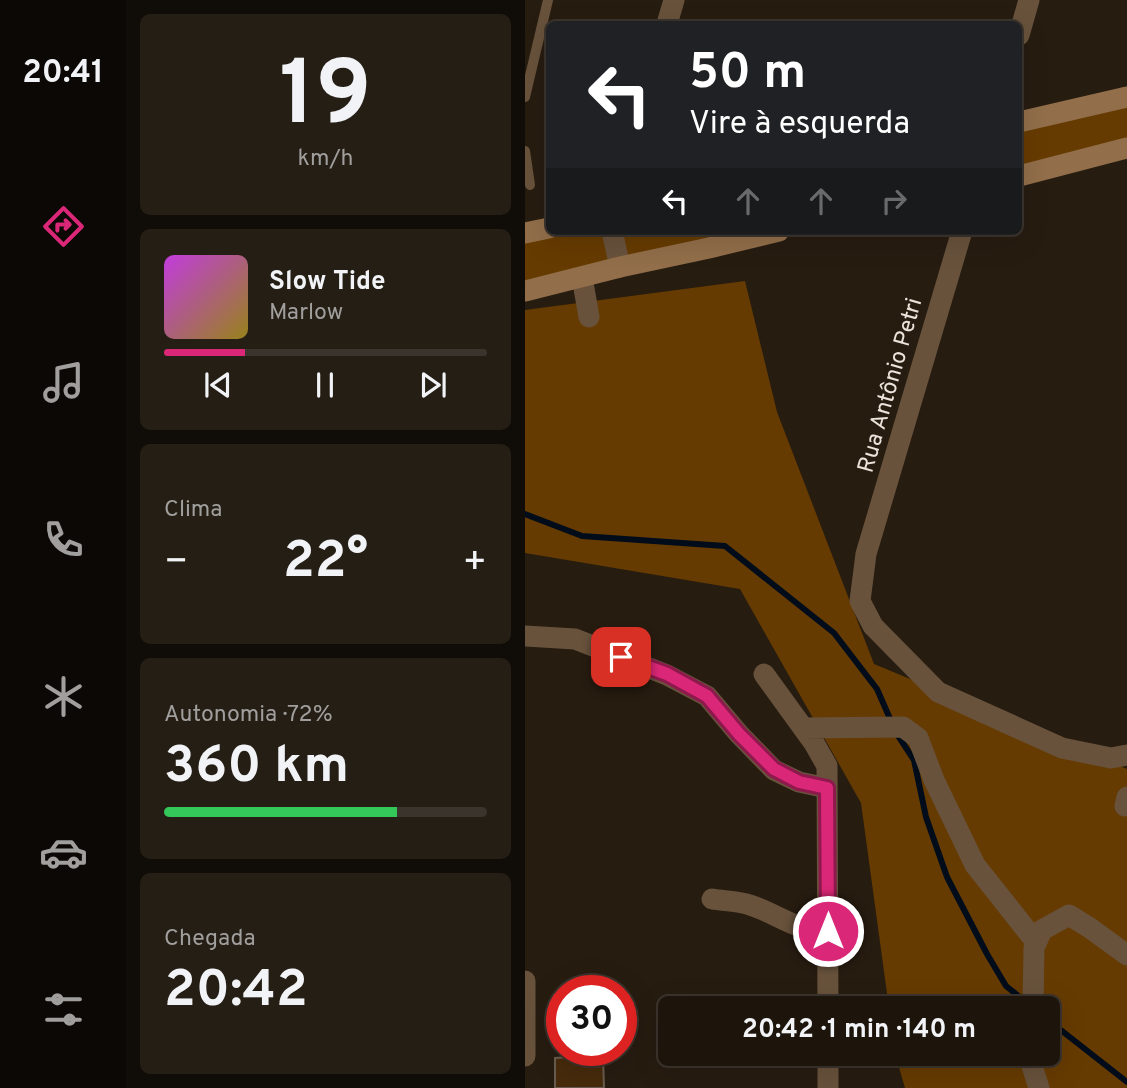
<!DOCTYPE html>
<html lang="pt">
<meta charset="utf-8">
<style>
:root{--surface:#1d150c;--page:#251e15;--text:#f1f3f6;--muted:#a09f9d;--line:#3b342d;--accent:#db2777}
body{margin:0;font-family:Overpass,sans-serif;background:var(--page);color:var(--text);height:100vh;display:flex;flex-direction:column;font-size:26px;white-space:nowrap}
*{box-sizing:border-box;margin:0}
p{font-size:23px;color:var(--muted)}
.icon{flex:none;width:38px;height:38px;fill:none;stroke:currentColor;stroke-width:2;stroke-linecap:round;stroke-linejoin:round}
.map{position:relative;flex:1;overflow:hidden}
.drawer{display:flex;flex-direction:column;gap:14px;padding:14px;background:#100c07;width:399px}
.drawer>*{flex:none}
.banner{position:absolute;left:21px;top:21px;width:476px;height:214px;border-radius:10px;box-shadow:0 7px 28px #0002,0 0 0 2px var(--line);background:#202124;color:#fff;overflow:hidden}
.speed{position:absolute;left:21px;top:975px;display:flex;gap:14px;font-size:35px;font-weight:700;text-align:center}
.speed>*{display:grid;place-content:center;width:91px;height:91px;border-radius:50%;background:var(--surface);box-shadow:0 7px 28px #0002,0 0 0 2px var(--line);line-height:1}
.speed .limit{border:10px solid #d22;background:#fff;color:#111}
.pin{position:absolute;display:grid;place-items:center;width:60px;height:60px;color:#fff;margin:-30px;border-radius:14px;box-shadow:0 4px 10px #0006}
.me{position:absolute;width:77px;margin:-38px;rotate:0deg;stroke-linejoin:round;filter:drop-shadow(0 0 5px #0008)}
.turn{display:flex;align-items:center;gap:24px;height:147px;padding:0 28px;font-size:32px}
.turn .icon{width:91px;height:91px;stroke-width:2.5}
.turn b{display:block;font-size:49px;line-height:60px}
.lanes{display:flex;align-items:center;height:66px;padding:0 28px;background:#0003;justify-content:center;gap:35px;direction:ltr}
.lanes .off{opacity:.35}
.big{font-size:52px;font-weight:700;line-height:1.1}
.drawer .tile{flex:1;display:flex;flex-direction:column;justify-content:center;gap:10px;min-width:0;padding:0 24px;border-radius:10px;background:var(--page)}
.drawer .dial{align-items:center;gap:0}
.dial b{font-size:91px;line-height:1}
.song{display:flex;align-items:center;gap:21px}
.cover{width:84px;height:84px;border-radius:10px;background:linear-gradient(135deg,hsl(290 70% 55%),hsl(50 70% 35%))}
.played{height:7px;border-radius:4px;background:linear-gradient(90deg,var(--accent) 25%,var(--line) 25%)}
.keys{display:flex;justify-content:space-around;direction:ltr}
.heat{display:flex;justify-content:space-between;align-items:center;font-size:38px;direction:ltr}
.charge{height:10px;border-radius:5px;background:linear-gradient(90deg,#34c759 72%,var(--line) 0)}
.trip{position:absolute;left:133px;top:996px;width:402px;height:70px;border-radius:10px;background:var(--surface);box-shadow:0 7px 28px #0002,0 0 0 2px var(--line);font-weight:700;line-height:70px;text-align:center}
main{display:flex;flex:1;min-height:0}
.dock{display:flex;flex-direction:column;width:126px;justify-content:space-around;align-items:center;background:#0c0805;color:var(--muted)}
.dock .icon{width:49px;height:49px}
.dock .on{color:var(--accent)}
.dock b{font-size:32px;color:var(--text)}
.map>svg:first-child{display:block}
.green{fill:#663b01}
.lines{fill:none;stroke-linecap:round;stroke-linejoin:round}
.stream{stroke:#000c1a;stroke-width:6}
.building{fill:#472b0c;stroke:#6a5c4f;stroke-width:2}
.lane{stroke:#68523c;stroke-width:10}
.street{stroke:#68523c;stroke-width:21}
.secondary{stroke:#926e4a;stroke-width:21}
.route-casing{stroke:#8e194d;stroke-width:18}
.route{stroke:#db2777;stroke-width:12}
.labels{text-anchor:middle;stroke-width:7;stroke-linejoin:round;paint-order:stroke}
.street-label{font-size:23px;fill:#ece4dc;stroke:#271c10}
</style>
<main>
<nav class="dock">
<b>20:41</b>
<svg class="icon on" aria-label="directions" viewBox="0 0 24 24"><path d="M12 3l9 9-9 9-9-9zM9 14v-3h6M13 9l2 2-2 2"/></svg>
<svg class="icon" aria-label="music" viewBox="0 0 24 24"><path d="M9 18V5l10-2v13"/><circle cx="6" cy="18" r="3"/><circle cx="16" cy="16" r="3"/></svg>
<svg class="icon" aria-label="phone" viewBox="0 0 24 24"><path d="M5 4h4l2 5-3 2q2 4 5 5l2-3 5 2v4C11 20 4 13 5 4z"/></svg>
<svg class="icon" aria-label="climate" viewBox="0 0 24 24"><path d="M12 3v18M4 7l16 10M4 17L20 7"/></svg>
<svg class="icon" aria-label="car" viewBox="0 0 24 24"><path d="M5 17H2v-5l4-1 3-4h7l3 4 3 1v5h-3M9 17h6M6 11h13"/><circle cx="7" cy="17" r="2"/><circle cx="17" cy="17" r="2"/></svg>
<svg class="icon" aria-label="filters" viewBox="0 0 24 24"><path d="M4 7h16M4 17h16"/><circle cx="9" cy="7" r="2"/><circle cx="15" cy="17" r="2"/></svg>
</nav>
<section class="drawer">
<div class="tile dial"><b>19</b><p>km/h</p></div>
<div class="tile">
<div class="song"><i class="cover"></i><div><b>Slow Tide</b><p>Marlow</p></div></div>
<div class="played"></div>
<div class="keys"><svg class="icon" aria-label="previous" viewBox="0 0 24 24"><path d="M18 5L8 12l10 7zM5 5v14"/></svg><svg class="icon" aria-label="pause" viewBox="0 0 24 24"><path d="M8 5v14M16 5v14"/></svg><svg class="icon" aria-label="next" viewBox="0 0 24 24"><path d="M6 5l10 7-10 7zM19 5v14"/></svg></div>
</div>
<div class="tile"><p>Clima</p>
<div class="heat"><a>−</a><b class="big">22°</b><a>+</a></div>
</div>
<div class="tile"><p>Autonomia · 72%</p><b class="big">360 km</b><div class="charge"></div></div>
<div class="tile"><p>Chegada</p><b class="big">20:42</b></div>
</section>
<div class="map">
<svg width="602" height="1088" viewBox="0 0 602 1088">
<rect width="100%" height="100%" fill="#271c10"/>
<!-- green -->
<path class="green" d="M602,100V146L494,174V125Z
M24,231H85L93,265L0,289V236Z
M89,231H245L96,265Z
M220,281L252,412L349,664L602,769V1088H380L370,1054H523V1008H364L336,803L215,589L0,553V310Z"/>
<g class="lines">
<!-- stream -->
<path class="stream" d="M0,514L57,536L200,546L309,633L352,689L366,721
M370,731L389,760L401,817L422,877L462,954L481,986L502,1003
M523,1020L602,1082"/>
</g>
<!-- building -->
<path class="building" d="M78,1055L79,1088H30V1058Z"/>
<g class="lines">
<!-- lane -->
<path class="lane" d="M0,97L23,0
M0,151L5,185"/>
<!-- street -->
<path class="street" d="M142,24L149,0
M494,35L504,0
M87,231L95,267
M437,231L341,554L335,601L348,626L413,692L537,748L586,758L602,755
M57,277L64,317
M0,636L50,639L142,675L182,696L214,734L249,770L274,782L302,788
M239,674L289,743L302,766L303,1008
M278,728L378,727L393,738L409,780L450,865L511,942
M600,806L602,797
M187,899C199,901 214,901 225,905C251,913 274,933 303,931
M0,981V1056
M508,1008L509,948L517,930L544,915L565,928L602,955
M303,1054V1088
M507,1054V1066L514,1088"/>
<!-- secondary -->
<path class="secondary" d="M494,122L602,97
M494,176L602,148
M0,233L24,228
M0,291L95,267L184,248L254,231"/>
</g>
<g class="lines">
<!-- route casing -->
<g class="route-casing">
<path id="route" d="M96,657L142,674L182,696L214,734L249,769L274,782L302,788L303,931"/>
</g>
<!-- route -->
<use href="#route" class="route"/>
</g>
<g class="labels">
<!-- street labels -->
<g class="street-label">
<text transform="translate(364 385) rotate(-74)" y="8">Rua Antônio Petri</text>
</g>
</g>
</svg>
<div class="speed"><div class="limit">30</div></div>
<div class="pin" style="left:96px;top:657px;background:#d93025"><svg class="icon" aria-label="arrive" viewBox="0 0 24 24"><path d="M6 21V4h12l-3 4 3 4H6"/></svg></div>
<svg class="me" style="left:303px;top:931px" viewBox="-20 -20 40 40"><circle r="17" fill="#db2777" stroke="#fff" stroke-width="3"/><path d="M0-11L8 9 0 5-8 9z" fill="#fff"/></svg>
<div class="trip">20:42 · 1 min · 140 m</div>
<div class="banner">
<div class="turn"><svg class="icon" aria-label="left" viewBox="0 0 24 24"><path d="M17 20v-9H6M10 6l-5 5 5 5"/></svg><div><b>50 m</b>Vire à esquerda</div></div>
<div class="lanes"><svg class="icon" aria-label="left" viewBox="0 0 24 24"><path d="M17 20v-9H6M10 6l-5 5 5 5"/></svg><svg class="icon off" aria-label="ahead" viewBox="0 0 24 24"><path d="M12 20V5M6 11l6-6 6 6"/></svg><svg class="icon off" aria-label="ahead" viewBox="0 0 24 24"><path d="M12 20V5M6 11l6-6 6 6"/></svg><svg class="icon off" aria-label="right" viewBox="0 0 24 24"><path d="M7 20v-9h11M14 6l5 5-5 5"/></svg></div>
</div>
</div>
</main>
